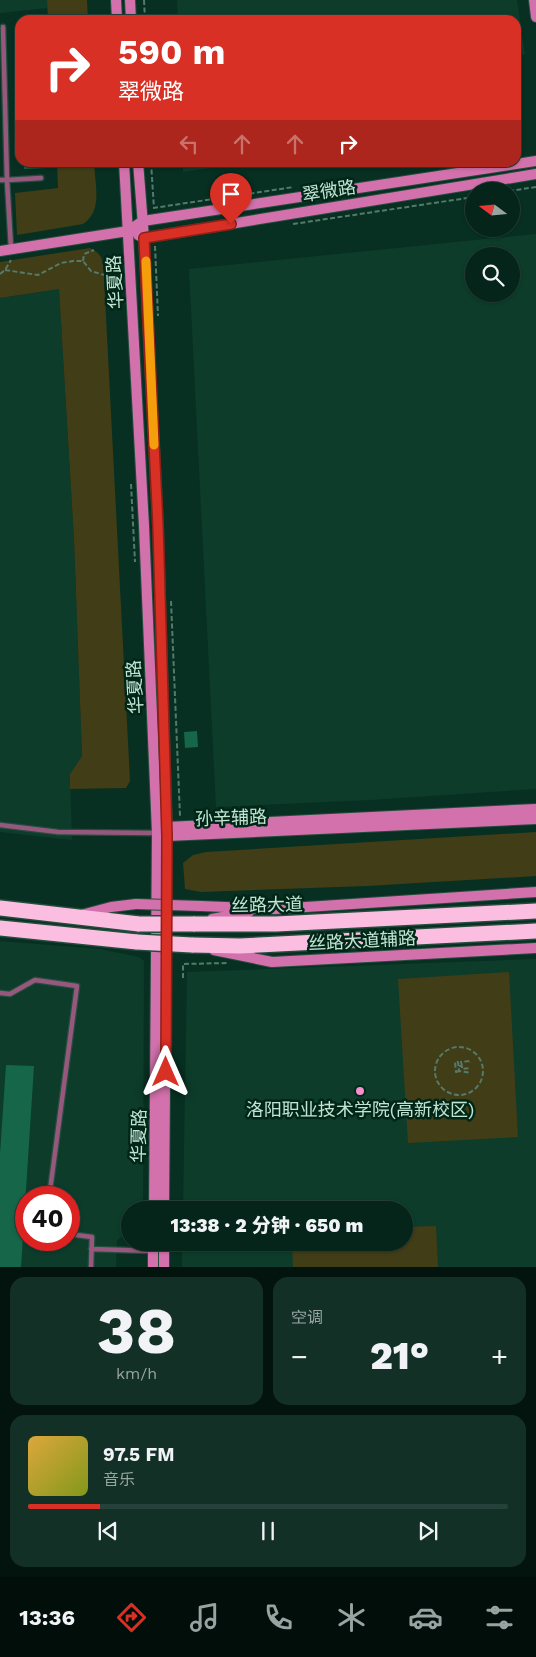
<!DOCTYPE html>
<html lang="zh">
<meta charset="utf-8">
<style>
:root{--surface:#05241a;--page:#133027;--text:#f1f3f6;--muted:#97a4a2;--line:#264139;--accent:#d93025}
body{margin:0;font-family:"Work Sans","Noto Sans SC",sans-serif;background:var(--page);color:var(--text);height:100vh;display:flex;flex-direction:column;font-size:19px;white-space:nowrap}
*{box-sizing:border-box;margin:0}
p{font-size:16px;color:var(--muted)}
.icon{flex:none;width:28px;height:28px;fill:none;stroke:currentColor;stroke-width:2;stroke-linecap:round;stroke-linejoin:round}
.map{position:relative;height:1267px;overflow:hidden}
.panel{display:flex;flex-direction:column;gap:10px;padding:10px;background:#03140e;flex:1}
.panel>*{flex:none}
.banner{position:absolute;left:15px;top:15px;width:506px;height:152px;border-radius:15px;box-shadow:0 1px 4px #0004,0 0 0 1px var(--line);background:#d93025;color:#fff;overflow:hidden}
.needle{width:32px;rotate:286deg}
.tools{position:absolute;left:465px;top:182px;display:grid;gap:10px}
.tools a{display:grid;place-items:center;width:55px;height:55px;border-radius:50%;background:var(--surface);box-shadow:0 1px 4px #0004,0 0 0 1px var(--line);font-size:25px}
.speed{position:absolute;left:15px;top:1186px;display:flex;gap:10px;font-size:25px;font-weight:700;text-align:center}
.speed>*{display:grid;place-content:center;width:65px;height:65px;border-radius:50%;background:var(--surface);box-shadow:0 1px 4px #0004,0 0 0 1px var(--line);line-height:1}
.speed .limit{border:8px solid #d22;background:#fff;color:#111}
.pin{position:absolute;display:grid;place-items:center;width:42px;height:42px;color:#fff;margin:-51px -21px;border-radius:50% 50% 50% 0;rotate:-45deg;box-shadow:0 0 5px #0007}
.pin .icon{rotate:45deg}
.me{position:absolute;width:55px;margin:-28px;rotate:0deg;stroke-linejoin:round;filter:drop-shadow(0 0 4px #0008)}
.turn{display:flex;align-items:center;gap:18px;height:105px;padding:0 20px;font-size:22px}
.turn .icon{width:65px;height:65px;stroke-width:2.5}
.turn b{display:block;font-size:35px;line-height:42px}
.lanes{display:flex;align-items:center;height:48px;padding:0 20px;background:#0003;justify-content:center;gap:25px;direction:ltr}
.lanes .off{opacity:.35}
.big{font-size:38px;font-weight:800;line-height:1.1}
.panel .card{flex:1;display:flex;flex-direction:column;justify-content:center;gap:8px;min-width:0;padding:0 18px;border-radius:15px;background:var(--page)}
.panel .dial{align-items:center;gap:0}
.dial b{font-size:65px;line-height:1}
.song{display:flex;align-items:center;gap:15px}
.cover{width:60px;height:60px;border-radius:8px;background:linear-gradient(135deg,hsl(40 70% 55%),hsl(70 70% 35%))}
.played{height:5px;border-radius:2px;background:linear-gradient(90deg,var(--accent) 15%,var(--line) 15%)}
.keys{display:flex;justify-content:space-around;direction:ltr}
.heat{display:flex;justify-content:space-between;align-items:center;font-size:28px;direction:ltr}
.panel .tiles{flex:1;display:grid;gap:10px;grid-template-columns:1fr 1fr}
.card:last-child{grid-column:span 2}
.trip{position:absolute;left:121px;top:1201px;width:292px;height:50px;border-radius:25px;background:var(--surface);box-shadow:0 1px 4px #0004,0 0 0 1px var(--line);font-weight:800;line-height:50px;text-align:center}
.tabs{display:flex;height:80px;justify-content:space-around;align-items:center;background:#020e0a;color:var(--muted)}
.tabs .icon{width:35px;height:35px}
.tabs .current{color:var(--accent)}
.tabs b{font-size:22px;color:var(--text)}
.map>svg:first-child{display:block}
.built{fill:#0d3c2b;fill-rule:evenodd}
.green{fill:#413d17}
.building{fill:#16664a}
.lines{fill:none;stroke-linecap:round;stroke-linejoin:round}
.lane-casing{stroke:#254d3e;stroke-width:7}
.secondary-casing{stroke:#254d3e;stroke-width:12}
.highway-casing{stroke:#254d3e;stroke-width:18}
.path{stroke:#547a6b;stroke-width:2;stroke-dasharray:5 2.5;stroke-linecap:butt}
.lane{stroke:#96587c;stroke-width:4.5}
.secondary{stroke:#d371ac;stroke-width:10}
.highway{stroke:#fbbee0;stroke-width:15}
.secondary-bridge-casing{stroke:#254d3e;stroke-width:12;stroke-linecap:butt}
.highway-bridge-casing{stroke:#254d3e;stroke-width:18;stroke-linecap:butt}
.secondary-bridge{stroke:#d371ac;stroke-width:10}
.highway-bridge{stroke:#fbbee0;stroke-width:15}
.route-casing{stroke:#8d1f18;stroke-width:12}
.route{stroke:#d93025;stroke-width:9}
.slow{stroke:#f59e0b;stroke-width:9}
.poi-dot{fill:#f790cd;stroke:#002618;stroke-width:2}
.labels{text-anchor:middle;stroke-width:5;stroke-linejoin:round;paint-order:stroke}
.street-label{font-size:18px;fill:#c1e4d3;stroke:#002618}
.poi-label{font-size:18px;fill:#c1e4d3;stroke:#002618}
</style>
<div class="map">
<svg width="536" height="1267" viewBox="0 0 536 1267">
<rect width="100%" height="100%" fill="#073022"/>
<!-- built -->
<path class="built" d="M0,0H47L48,8L0,13Z
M177,0H517L525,54L516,56V20H178Z
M183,162H246V163L183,172Z
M536,234V789L370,800L216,807L189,269ZM474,256H511V294H474Z
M59,289L74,539L82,756L70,774L72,840L0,832V298Z
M0,941L100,949L139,957L144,961L143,1210H130V1232L117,1240L116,1267H0ZM26,1198H69V1240H26Z
M536,959V1267H182V1243L405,1242V1210H183L187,972Z"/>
<!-- green -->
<path class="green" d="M47,0H87L88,20H48Z
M57,163H94C95,184 103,211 83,224L17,235L15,193L58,188Z
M90,248C105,255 103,264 104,278L130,781L126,788L70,789V774L82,756L74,539L59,289L0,298V262Z
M536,832V876L367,886L201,892L185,889L183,863L193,855L206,852Z
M509,972L518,1137L408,1143L398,979Z
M436,1226L438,1267H293L292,1243L405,1242V1227Z"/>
<!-- building -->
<path class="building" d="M24,162H46V168L24,169Z
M197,731L198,747L185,748L184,732Z
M6,1065L34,1066L21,1267H0V1154Z"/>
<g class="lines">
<!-- lane casing -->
<g class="lane-casing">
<path id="lane" d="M0,180H7L3,27
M11,248L7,180L41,178
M0,825L58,832L156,833
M0,993L10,994L35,980L77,986L49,1198
M69,1234L92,1237L91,1267
M91,1249L153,1251"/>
</g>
<!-- secondary casing -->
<g class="secondary-casing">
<path id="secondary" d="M116,0L117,20
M130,0L131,20
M534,0L536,17
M124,162L144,526L157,833L154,1210
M138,162L144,238L158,526L167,832L164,1210
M138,235L144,238L536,174
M0,251L128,231L143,221L536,161
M163,829L167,827L536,809
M163,835L167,836L536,819
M201,906L275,909L536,892
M81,915L111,907L136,904
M212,919L249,912
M214,950L272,962L536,948
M153,1267V1242
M164,1267V1242"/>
</g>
<!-- highway casing -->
<g class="highway-casing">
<path id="highway" d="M0,908L139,924
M193,924H276L536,911
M0,928L137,942
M192,945L240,946L536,931"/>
</g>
<!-- path -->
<path class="path" d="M144,0L145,20
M151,162L154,209
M509,191L536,187
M153,208L294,187
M293,224L474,197
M155,246L158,316
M83,261L84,254L94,250
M5,270L38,275L61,263L73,261H83L91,271L104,275
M0,274L5,270L11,260
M131,484L135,562
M171,601L180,816
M183,978V964L227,963
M435 1071a24 24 0 1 1 48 0a24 24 0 1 1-48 0Z
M459,1066H462V1069L470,1068
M462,1066L461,1062L470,1061V1063
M459,1071L456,1072L455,1062H458L459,1071L471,1073"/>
<!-- lane -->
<use href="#lane" class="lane"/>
<!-- secondary -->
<use href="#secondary" class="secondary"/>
<!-- highway -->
<use href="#highway" class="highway"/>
<!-- secondary-bridge casing -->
<g class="secondary-bridge-casing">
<path id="secondary-bridge" d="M136,904L201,906"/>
</g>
<!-- highway-bridge casing -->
<g class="highway-bridge-casing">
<path id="highway-bridge" d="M139,924H193
M137,942L192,945"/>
</g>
<!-- secondary-bridge -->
<use href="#secondary-bridge" class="secondary-bridge"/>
<!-- highway-bridge -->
<use href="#highway-bridge" class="highway-bridge"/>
</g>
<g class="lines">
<!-- route casing -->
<g class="route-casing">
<path id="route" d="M166,1072L167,836L158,526L144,238L231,224"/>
</g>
<!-- route -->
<use href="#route" class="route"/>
<!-- slow -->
<path class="slow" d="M146,261L154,445"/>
</g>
<!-- markers -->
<circle class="poi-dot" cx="360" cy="1091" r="5"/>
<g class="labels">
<!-- street labels -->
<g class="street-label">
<text transform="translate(329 191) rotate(-9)" y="6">翠微路</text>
<text transform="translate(115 282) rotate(-93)" y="6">华夏路</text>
<text transform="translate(135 687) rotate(-93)" y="6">华夏路</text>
<text transform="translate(231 818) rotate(-2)" y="6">孙辛辅路</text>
<text transform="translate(267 905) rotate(-1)" y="6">丝路大道</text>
<text transform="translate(362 941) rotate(-3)" y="6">丝路大道辅路</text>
<text transform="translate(139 1136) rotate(-89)" y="6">华夏路</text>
</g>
<!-- poi labels -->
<g class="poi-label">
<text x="360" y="1116">洛阳职业技术学院(高新校区)</text>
</g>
</g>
</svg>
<div class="tools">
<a><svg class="needle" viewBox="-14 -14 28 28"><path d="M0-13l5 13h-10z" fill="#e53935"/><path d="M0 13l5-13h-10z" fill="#97a4a2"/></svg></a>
<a><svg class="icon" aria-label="search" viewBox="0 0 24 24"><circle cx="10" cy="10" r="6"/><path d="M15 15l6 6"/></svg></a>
</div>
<div class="speed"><div class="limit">40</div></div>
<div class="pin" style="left:231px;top:224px;background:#d93025"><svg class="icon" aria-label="arrive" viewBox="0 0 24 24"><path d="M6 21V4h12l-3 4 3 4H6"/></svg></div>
<svg class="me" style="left:166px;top:1072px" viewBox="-20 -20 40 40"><path d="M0-17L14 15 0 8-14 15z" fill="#d93025" stroke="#fff" stroke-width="4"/></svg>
<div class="trip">13:38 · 2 分钟 · 650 m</div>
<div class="banner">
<div class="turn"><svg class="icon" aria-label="right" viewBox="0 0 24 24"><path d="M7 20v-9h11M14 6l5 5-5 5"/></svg><div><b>590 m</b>翠微路</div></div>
<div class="lanes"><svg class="icon off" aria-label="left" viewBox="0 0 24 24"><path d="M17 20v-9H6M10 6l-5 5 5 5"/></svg><svg class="icon off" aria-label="ahead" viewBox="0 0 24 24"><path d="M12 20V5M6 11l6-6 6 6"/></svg><svg class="icon off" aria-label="ahead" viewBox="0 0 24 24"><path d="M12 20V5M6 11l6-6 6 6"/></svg><svg class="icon" aria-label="right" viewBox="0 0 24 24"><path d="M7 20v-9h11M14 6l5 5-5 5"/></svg></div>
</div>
</div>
<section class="panel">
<div class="tiles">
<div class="card dial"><b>38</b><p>km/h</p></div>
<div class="card"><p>空调</p>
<div class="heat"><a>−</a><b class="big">21°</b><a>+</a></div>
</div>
<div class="card">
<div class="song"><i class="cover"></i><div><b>97.5 FM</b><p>音乐</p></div></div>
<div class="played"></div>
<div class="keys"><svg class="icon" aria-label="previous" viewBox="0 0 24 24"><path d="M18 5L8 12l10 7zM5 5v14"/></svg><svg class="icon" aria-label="pause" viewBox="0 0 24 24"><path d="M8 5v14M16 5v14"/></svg><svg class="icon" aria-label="next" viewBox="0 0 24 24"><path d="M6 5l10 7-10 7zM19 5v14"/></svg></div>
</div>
</div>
</section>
<nav class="tabs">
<b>13:36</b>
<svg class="icon current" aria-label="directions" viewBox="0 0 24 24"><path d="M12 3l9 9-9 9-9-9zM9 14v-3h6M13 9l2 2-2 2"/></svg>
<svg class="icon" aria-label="music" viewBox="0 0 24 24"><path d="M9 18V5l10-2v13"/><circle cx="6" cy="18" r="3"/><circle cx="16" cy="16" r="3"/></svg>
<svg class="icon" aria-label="phone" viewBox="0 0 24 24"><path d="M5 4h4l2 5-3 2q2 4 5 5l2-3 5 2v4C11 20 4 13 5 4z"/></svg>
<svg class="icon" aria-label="climate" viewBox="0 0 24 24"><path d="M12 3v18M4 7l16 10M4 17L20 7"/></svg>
<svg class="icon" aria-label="car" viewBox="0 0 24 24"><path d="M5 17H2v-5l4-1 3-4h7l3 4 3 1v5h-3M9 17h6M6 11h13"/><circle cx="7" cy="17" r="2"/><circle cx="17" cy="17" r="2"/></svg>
<svg class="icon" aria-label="filters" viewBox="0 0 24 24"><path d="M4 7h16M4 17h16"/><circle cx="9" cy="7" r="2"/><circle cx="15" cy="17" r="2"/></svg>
</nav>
